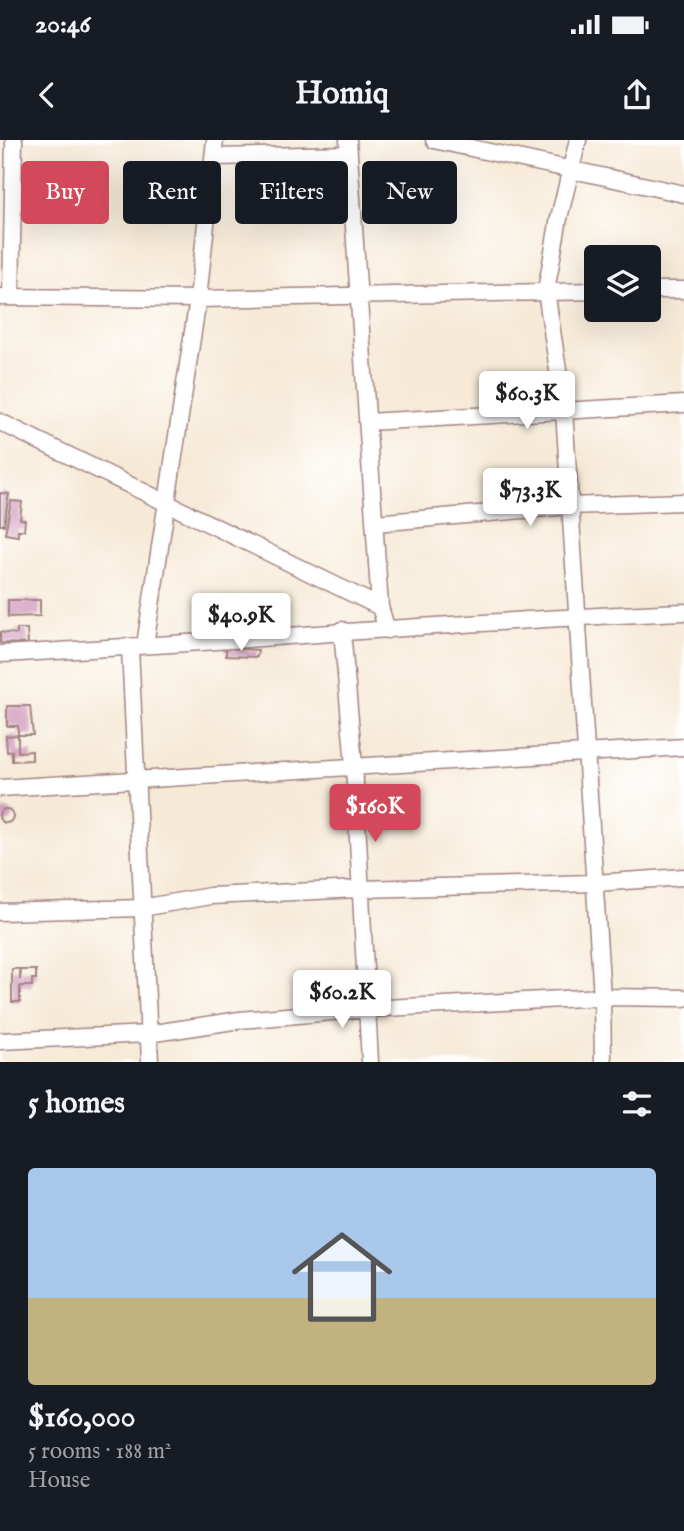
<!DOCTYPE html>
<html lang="en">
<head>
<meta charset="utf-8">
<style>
	:root { --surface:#171b24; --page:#20242c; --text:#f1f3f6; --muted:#9ea1a6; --line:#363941; --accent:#d1495b }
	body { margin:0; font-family:"IM FELL English",serif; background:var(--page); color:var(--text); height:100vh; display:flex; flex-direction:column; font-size:26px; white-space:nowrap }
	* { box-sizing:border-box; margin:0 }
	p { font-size:23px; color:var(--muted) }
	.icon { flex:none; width:38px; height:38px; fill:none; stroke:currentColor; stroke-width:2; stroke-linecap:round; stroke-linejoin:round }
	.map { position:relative; height:922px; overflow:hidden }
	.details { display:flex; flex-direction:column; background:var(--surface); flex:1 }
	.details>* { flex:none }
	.guide { position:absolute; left:21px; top:21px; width:642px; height:63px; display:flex; gap:14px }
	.controls { position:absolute; left:584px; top:105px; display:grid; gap:14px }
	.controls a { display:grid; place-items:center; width:77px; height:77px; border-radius:7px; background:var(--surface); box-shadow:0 7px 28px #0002; font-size:35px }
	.price { position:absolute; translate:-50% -60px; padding:0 16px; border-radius:7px; background:#fff; color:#222; font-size:23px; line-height:46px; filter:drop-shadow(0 2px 4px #0008) }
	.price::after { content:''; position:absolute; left:50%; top:42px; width:21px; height:16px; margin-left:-10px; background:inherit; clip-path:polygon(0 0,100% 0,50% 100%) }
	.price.active { background:var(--accent); color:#fff }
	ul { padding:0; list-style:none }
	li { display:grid; align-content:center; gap:14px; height:371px; padding:0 28px }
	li+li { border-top:2px solid var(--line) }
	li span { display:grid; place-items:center; height:217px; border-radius:7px; color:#555 }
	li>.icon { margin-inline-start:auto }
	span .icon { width:126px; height:126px; fill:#fffc; stroke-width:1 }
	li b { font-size:30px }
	h2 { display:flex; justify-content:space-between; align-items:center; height:84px; padding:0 28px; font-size:30px }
	.chip { padding:0 24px; border-radius:7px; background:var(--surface); box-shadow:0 7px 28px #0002; font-size:24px; line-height:63px }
	.chip.active { background:var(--accent); color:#fff }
	.status { display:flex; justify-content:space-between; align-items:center; height:49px; padding:0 35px; background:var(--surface); direction:ltr }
	.status svg { height:19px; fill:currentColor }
	header { display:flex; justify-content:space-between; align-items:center; height:91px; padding:0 28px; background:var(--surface); font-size:32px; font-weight:700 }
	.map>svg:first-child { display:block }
	.building { fill:#d29bbe }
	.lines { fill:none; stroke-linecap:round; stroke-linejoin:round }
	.street-casing { stroke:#a08481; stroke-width:19 }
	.street { stroke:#fff; stroke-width:16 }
</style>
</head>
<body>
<div class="status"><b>20:46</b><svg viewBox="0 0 49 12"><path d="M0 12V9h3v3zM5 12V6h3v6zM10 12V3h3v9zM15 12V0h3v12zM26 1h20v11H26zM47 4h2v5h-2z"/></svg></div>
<header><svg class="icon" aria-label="back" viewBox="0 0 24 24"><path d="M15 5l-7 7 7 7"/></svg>Homiq<svg class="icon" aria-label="share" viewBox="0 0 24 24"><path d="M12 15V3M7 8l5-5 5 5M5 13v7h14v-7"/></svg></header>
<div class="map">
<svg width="684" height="922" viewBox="0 0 684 922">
	<rect width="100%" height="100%" fill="#fff"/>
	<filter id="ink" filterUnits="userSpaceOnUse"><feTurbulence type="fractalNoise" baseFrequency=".0143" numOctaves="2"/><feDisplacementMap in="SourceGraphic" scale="14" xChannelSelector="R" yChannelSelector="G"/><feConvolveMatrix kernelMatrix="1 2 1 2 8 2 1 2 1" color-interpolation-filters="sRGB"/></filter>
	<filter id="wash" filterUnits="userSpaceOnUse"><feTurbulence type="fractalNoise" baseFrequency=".00686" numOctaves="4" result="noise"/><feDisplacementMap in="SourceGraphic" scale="28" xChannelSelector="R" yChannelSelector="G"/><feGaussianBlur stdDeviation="1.57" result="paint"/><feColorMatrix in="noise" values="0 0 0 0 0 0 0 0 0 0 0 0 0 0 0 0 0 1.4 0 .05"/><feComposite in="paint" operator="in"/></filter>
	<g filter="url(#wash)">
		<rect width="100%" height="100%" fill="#f6ead7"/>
		<g id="blocks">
			<path class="building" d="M0,353L9,354L4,385H0Z
				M11,361L22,362L20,379L25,380L24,390H18V396L5,394Z
				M8,460H40V476L8,477Z
				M17,489H27L28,504L0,503V492L17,494Z
				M226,508L258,510L257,517L226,516Z
				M7,566H30L33,595H18V586H7Z
				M18,595V612L32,611V620L12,621V611L7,612L6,596Z
				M-1 676a7 7 0 1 1 14 0a7 7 0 1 1-14 0Z
				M12,829H20V840L21,830H36V839H32V846H20V862H12Z"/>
		</g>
	</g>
	<g filter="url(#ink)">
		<use href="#blocks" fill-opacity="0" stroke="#a08481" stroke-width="2"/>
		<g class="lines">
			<defs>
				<path id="street" d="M348,0L380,467L387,490
					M434,0L684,54
					M578,0L559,78L546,151L564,270L602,857L603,922
					M215,17L349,14
					M649,150H684
					M0,157L198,159L597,151
					M11,157L14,0
					M0,282L380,467
					M367,282L684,264
					M375,383L569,366L684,362
					M342,490L354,625L370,922
					M145,505L198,159L215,0
					M130,508L150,922
					M0,514C228,503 456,481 684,472
					M0,648L684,607
					M0,772L141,768L210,756L359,749L595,743L684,737
					M0,901L148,894L240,880L366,869L602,857L684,858"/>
			</defs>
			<use href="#street" class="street-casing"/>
			<use href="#street" class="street"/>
		</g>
	</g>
</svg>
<div class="controls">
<a><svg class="icon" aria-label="layers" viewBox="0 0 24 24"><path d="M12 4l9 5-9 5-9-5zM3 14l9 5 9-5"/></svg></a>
</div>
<b class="price" style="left:527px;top:291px">$60.3K</b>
<b class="price" style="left:530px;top:388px">$73.3K</b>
<b class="price" style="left:241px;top:513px">$40.9K</b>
<b class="price active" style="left:375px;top:704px">$160K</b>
<b class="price" style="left:342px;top:890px">$60.2K</b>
<div class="guide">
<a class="chip active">Buy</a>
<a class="chip">Rent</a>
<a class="chip">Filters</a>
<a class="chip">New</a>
</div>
</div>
<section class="details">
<h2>5 homes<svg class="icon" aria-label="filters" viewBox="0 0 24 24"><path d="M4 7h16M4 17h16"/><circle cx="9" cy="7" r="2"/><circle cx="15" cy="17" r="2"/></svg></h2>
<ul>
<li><span style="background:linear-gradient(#a9c7e8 60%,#c2b280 0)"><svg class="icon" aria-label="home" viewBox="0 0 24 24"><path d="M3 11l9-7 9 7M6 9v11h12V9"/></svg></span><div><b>$160,000</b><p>5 rooms · 188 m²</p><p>House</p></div></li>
</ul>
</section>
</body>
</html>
